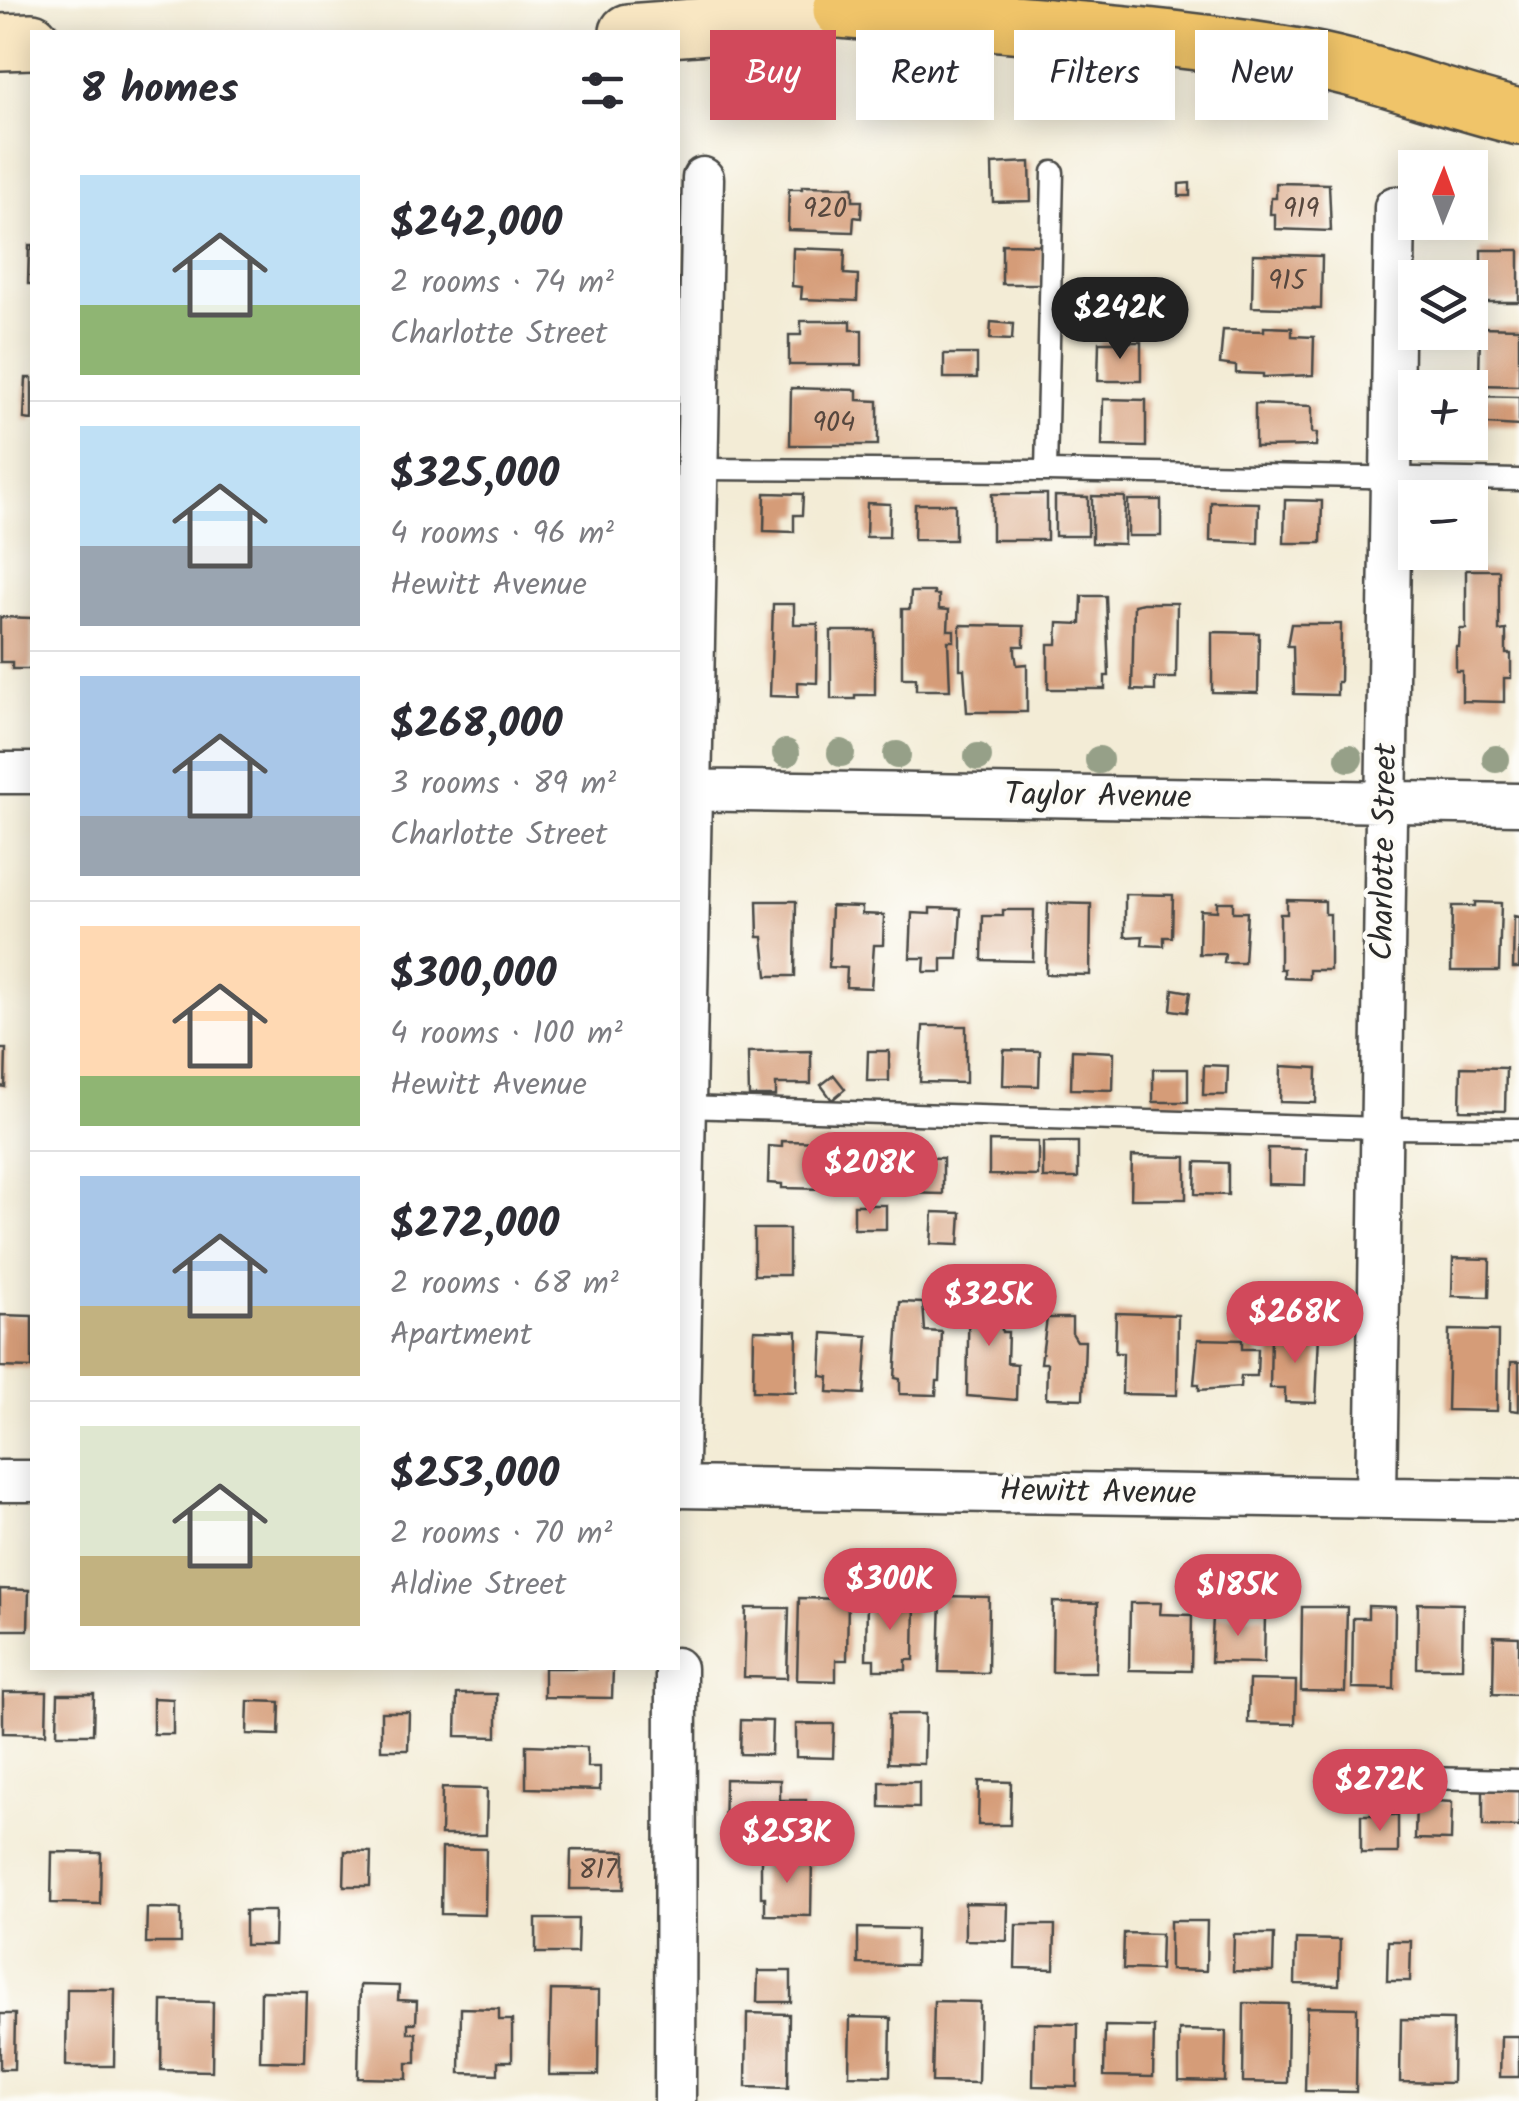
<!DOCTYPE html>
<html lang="en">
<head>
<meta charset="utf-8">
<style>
	:root { --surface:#fff; --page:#f7f7f7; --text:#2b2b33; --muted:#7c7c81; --line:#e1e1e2; --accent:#d1495b }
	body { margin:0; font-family:Kalam,sans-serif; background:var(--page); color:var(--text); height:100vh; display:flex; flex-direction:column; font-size:38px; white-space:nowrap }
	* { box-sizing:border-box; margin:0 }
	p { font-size:32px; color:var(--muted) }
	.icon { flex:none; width:55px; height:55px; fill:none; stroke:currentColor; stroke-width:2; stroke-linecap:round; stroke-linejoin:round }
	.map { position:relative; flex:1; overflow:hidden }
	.panel { position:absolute; left:30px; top:30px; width:650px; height:1640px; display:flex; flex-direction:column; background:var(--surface); border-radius:0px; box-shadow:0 5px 25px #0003 }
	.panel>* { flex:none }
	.guide { position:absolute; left:710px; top:30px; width:658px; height:90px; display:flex; gap:20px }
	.needle { width:65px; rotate:1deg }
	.fabs { position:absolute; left:1398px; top:150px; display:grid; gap:20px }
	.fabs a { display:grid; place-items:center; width:90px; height:90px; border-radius:0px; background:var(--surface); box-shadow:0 5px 25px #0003; font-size:50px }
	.price { position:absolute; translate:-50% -85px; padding:0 22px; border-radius:35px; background:var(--accent); color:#fff; font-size:32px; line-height:65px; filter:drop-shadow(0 2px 5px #0008) }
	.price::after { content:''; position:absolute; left:50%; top:60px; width:30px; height:22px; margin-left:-15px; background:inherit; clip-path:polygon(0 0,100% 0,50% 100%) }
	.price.on { background:#222; color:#fff }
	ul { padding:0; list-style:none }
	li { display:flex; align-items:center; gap:30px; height:250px; padding:0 50px }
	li+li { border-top:2px solid var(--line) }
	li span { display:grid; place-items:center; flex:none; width:280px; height:200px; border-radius:0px; color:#555 }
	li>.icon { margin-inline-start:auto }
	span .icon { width:120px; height:120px; fill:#fffc; stroke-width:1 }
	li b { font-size:42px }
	h2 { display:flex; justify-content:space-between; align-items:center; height:120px; padding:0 50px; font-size:42px }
	.tag { padding:0 35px; border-radius:0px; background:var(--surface); box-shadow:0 5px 25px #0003; font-size:35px; line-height:90px }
	.tag.on { background:var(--accent); color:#fff }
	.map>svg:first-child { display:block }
	.building { fill:#d59c78 }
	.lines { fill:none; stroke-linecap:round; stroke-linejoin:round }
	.lane-casing { stroke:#494845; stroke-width:25 }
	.street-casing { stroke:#494845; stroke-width:45 }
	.secondary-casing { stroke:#494845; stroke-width:60 }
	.primary-casing { stroke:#494845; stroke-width:60 }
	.lane { stroke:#fff; stroke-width:20 }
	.street { stroke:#fff; stroke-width:40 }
	.secondary { stroke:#f9e7c3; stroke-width:55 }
	.primary { stroke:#f0c469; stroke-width:55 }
	.tree { fill:#96a088 }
	.labels { text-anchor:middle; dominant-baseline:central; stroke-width:9; stroke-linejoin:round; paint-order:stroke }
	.number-label { font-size:28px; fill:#56473e }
	.street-label { font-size:32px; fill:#2b2b2b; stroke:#fdfcf7 }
</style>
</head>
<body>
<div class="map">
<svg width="1519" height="2101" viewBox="0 0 1519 2101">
	<rect width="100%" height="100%" fill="#fdfcf7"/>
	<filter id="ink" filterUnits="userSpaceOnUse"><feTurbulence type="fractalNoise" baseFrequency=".01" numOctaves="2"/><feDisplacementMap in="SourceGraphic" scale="20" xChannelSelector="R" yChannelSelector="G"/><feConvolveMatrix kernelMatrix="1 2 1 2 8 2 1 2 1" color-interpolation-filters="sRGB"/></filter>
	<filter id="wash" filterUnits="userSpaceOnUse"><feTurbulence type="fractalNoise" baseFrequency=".0048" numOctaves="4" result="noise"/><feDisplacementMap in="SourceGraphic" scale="40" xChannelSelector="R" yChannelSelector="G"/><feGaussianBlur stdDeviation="2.25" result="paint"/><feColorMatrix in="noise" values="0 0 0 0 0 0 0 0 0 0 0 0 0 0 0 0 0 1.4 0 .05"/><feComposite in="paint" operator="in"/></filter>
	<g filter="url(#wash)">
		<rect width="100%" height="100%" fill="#f3ecd6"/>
		<g id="blocks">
			<path class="building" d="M1030,162L1031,201L993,202L992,164Z
				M1190,183V196H1179V184Z
				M1276,183L1329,184L1331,231L1275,229V214H1270L1271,198H1276Z
				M802,186L853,187V201H862L861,218L854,217L853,232L788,230L789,189H802Z
				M1002,244L1041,245V284H1002Z
				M29,245H32V284H28Z
				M793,248L845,250L844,274L858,275L857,301L801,299L802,287L792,286Z
				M1481,250H1519V302H1481Z
				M1253,254L1322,256L1321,309L1252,307Z
				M1114,282L1150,283V309L1113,308Z
				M1154,282H1165V301H1153Z
				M801,321H851V330H862V365H789V335H801Z
				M991,322L1013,324L1012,340L990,339Z
				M1264,327L1292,328V336L1314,337L1313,375L1263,377V374L1236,373V366L1220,364L1223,330L1264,331Z
				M1480,327L1519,328V386L1479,385Z
				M1099,342H1141V381H1098Z
				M944,354H977V378H944Z
				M26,378H32V420L24,419Z
				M791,388L857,390V400L878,401V445H790Z
				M1470,396L1519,397V426L1470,423Z
				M1103,399L1146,400V447L1102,446Z
				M1255,404L1312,406V433H1317L1316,446L1255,447Z
				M765,493L803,494L802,515H794V532L764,531Z
				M992,494H1047V540H992Z
				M1055,496L1088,497V536H1055Z
				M1092,496L1125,497L1124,544L1092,543Z
				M1128,500H1161V536H1128Z
				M1285,500L1322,501L1321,543H1284Z
				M1211,502L1259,503L1258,543L1210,541Z
				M867,503L890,504L889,537H866Z
				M915,504H955V540H914Z
				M1466,570H1499V631L1506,630V654H1511V678H1504V702L1462,701V671H1456V647H1459L1460,629H1466Z
				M911,592H934V595H939V609L949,610L948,630H954V641H948L950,690H916V678H902V609H910Z
				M1082,596H1106L1109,676H1105V689H1048V644H1057L1058,623L1081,624Z
				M1143,603H1177L1176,678H1155V691L1132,690L1134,605Z
				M773,604H794V624H818L817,683L798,682V697L770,696Z
				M0,617L32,618V669H12V662H0Z
				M1291,624H1341L1340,682H1337V695L1294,694L1293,646H1287Z
				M960,625L1024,626V646H1015V653L1017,665L1027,664V712H967L964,669H960Z
				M831,631H875V695H855V699H831Z
				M1212,632L1259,633L1258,693L1212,692Z
				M1125,894L1173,895L1172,937H1164V946L1142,945L1143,936L1125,937Z
				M1287,900L1325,901V914H1330V970H1309V979L1284,978V969H1280V914H1287Z
				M757,901H796L795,976H767L763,937H758Z
				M1217,902H1233V912H1247L1244,963H1224L1225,954H1199L1200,910L1217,911Z
				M1475,902L1501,903L1499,971H1451L1452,906H1475Z
				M1048,903L1091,904L1090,975L1046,974Z
				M831,906L862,907V914L884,915L883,945H874L871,988L846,987L847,968L829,967Z
				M930,908L961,909L958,959H942V972H924L925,958H910L912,913L930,914Z
				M1003,910H1034L1033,961L982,960L983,916H1003Z
				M1514,916L1519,917V968H1513Z
				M1173,989L1190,992L1187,1012L1171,1010Z
				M923,1026H966V1083L920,1082Z
				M0,1049H6L5,1087L0,1086Z
				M1004,1050L1040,1051L1039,1086L1003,1085Z
				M1072,1050L1114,1052L1113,1090L1071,1089Z
				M811,1051V1084H776V1096H749L748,1052Z
				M868,1051H889V1081H867Z
				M1204,1065L1228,1066L1227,1095H1203Z
				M1281,1066L1317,1068L1316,1103L1280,1102Z
				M1461,1067L1506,1068L1505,1111L1460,1110Z
				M1153,1069H1188V1102H1153Z
				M834,1075L845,1089L832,1100L821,1085Z
				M782,1141L831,1142L829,1189L782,1188V1184L768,1183L769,1146L782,1147Z
				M989,1141L1038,1142V1176L989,1175Z
				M1043,1142H1078V1178H1043Z
				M1268,1148L1306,1149L1305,1185L1268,1184Z
				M1132,1156L1186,1157V1199H1131Z
				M904,1157L943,1158V1194L903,1193Z
				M1196,1162L1228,1163V1195L1195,1194Z
				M854,1205H886V1229H854Z
				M933,1212L961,1213L959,1245L931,1244Z
				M754,1229H789V1275H754Z
				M1453,1258L1490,1259L1489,1297L1452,1296Z
				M969,1288L999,1289L1002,1332H1008L1007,1363L1017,1364L1016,1400L967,1396Z
				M900,1302L923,1303L925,1331L942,1332L940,1381H937L936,1395L900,1394V1379L895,1378Z
				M1116,1313L1178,1315L1177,1395L1122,1394L1123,1353H1115Z
				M0,1315L32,1316V1368L0,1367Z
				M1047,1318H1072V1333L1077,1341H1085L1083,1399L1046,1398L1047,1363H1041Z
				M754,1330L797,1331L796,1392L753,1391Z
				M1449,1330L1498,1331L1497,1411L1447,1410Z
				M823,1333L868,1336L864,1394L828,1392L829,1377L821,1376Z
				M1271,1333L1319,1334L1316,1403L1285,1402V1388H1270Z
				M1198,1339L1242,1340V1349H1258L1257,1376H1241L1240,1387L1199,1390V1384H1194Z
				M1511,1362H1519V1411L1510,1410Z
				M0,1589L29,1590L28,1630H0Z
				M941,1596L989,1597L988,1673L939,1672Z
				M799,1598L848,1599L847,1660H836V1681L797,1680Z
				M867,1599H915L914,1660H906V1670H874V1659H866Z
				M1053,1602L1098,1603L1096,1672H1052Z
				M1130,1603H1161L1160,1614L1192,1615L1191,1671L1129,1670Z
				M1418,1603L1463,1604L1462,1668H1417Z
				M1368,1606L1395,1607L1394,1689L1352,1688L1353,1618H1368Z
				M1302,1607H1347L1345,1692L1301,1691Z
				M746,1608H789L787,1678L744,1677Z
				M1213,1615H1265L1264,1663L1211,1662Z
				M1494,1636L1519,1637V1695L1493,1694Z
				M544,1668H613L612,1698L544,1697Z
				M1249,1680L1296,1681L1295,1724L1248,1723Z
				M3,1692H47L46,1734L3,1733Z
				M58,1694H94L93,1734H57Z
				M457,1694H497V1737L456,1736Z
				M153,1698L173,1699V1734H153Z
				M248,1701L280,1702L279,1735L247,1734Z
				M381,1712H409L408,1750H381Z
				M889,1714H925L924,1764L888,1763Z
				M741,1720L772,1721L771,1755L740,1754Z
				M796,1724H834L833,1758L796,1757Z
				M526,1745L587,1747V1767H600V1790L526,1788Z
				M725,1779L780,1780V1800H806V1847L724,1845Z
				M979,1781L1011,1782L1010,1825H978Z
				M880,1782H919V1808L880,1807Z
				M442,1788L487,1789L486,1835H441Z
				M1483,1790H1519V1827L1483,1826Z
				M1416,1800L1452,1802L1451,1840L1415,1839Z
				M1361,1815H1398V1853H1361Z
				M442,1848L486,1849L485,1915L441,1914Z
				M571,1850L625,1851L624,1889H570Z
				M345,1851L371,1852L370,1886H344Z
				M52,1852L101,1853L100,1904L51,1903Z
				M761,1858L812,1859L811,1916L765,1915V1897H761Z
				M965,1903L1008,1904L1007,1941L965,1940Z
				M147,1908L181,1909V1943H146Z
				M245,1911H275L274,1945H245Z
				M536,1919H578L577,1953H536Z
				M1170,1921H1207L1206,1971L1170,1970Z
				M1016,1925H1055L1054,1969L1015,1968Z
				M858,1928L916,1929L915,1965L858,1964Z
				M1124,1933L1161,1934L1160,1970L1123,1969Z
				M1234,1934H1274L1273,1972L1233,1971Z
				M1296,1939L1340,1940L1339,1985L1295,1984Z
				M1388,1941H1411L1410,1981H1387Z
				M758,1971H791V2002H757Z
				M360,1985L399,1986L398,2000L417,2001L416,2023H408V2033H416V2063H407V2079L358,2078Z
				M67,1989H115L114,2066H66Z
				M551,1990L599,1991L598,2075H549Z
				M261,1991L307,1992L305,2062L260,2061Z
				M162,2001L213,2002L212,2071L161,2070Z
				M934,2001L980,2002L978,2083L932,2082Z
				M1244,2003L1288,2004L1287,2083L1243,2082Z
				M1307,2007L1357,2008L1356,2092L1305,2091Z
				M461,2008L499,2009V2020H512V2061H498V2074L460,2073Z
				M747,2013L789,2014L788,2088L746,2087Z
				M0,2014H15L14,2069H0Z
				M850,2017L891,2018L890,2076L849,2075Z
				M1401,2019L1453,2020L1452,2083L1400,2082Z
				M1034,2023L1078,2024L1077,2087L1033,2086Z
				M1105,2026L1154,2027L1153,2077L1104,2076Z
				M1179,2030L1226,2031L1225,2082L1179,2081Z
				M1501,2036H1519V2077H1500Z"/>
		</g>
	</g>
	<g filter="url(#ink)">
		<use href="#blocks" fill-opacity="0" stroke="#494845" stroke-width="2.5"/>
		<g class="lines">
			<defs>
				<path id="lane" d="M697,469L1046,471L1519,480
					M1046,471L1053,172
					M684,1107L1380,1128L1519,1129
					M1422,1778L1519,1780"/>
				<path id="street" d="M0,773H32
					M678,790L1519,804
					M678,1463L703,178
					M0,1481H32
					M678,1487L1519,1500
					M1376,1497L1395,207
					M675,2101L676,1668"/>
				<path id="secondary" d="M628,32L748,23L888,2
					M0,42L32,41"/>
				<path id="primary" d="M841,10C996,24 1153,31 1305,58C1379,72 1447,100 1519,117"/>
			</defs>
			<use href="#lane" class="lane-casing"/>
			<use href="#street" class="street-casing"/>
			<use href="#secondary" class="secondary-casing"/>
			<use href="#primary" class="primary-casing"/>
			<use href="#lane" class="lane"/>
			<use href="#street" class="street"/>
			<use href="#secondary" class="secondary"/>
			<use href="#primary" class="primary"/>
		</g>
		<g class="tree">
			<circle cx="786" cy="753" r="14"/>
			<circle cx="841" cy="753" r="14"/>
			<circle cx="897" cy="755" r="14"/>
			<circle cx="978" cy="757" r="14"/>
			<circle cx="1349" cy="758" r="14"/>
			<circle cx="1496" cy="759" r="14"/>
			<circle cx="1099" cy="760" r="14"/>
		</g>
	</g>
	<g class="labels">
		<g class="number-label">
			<text x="825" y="209">920</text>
			<text x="1301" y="209">919</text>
			<text x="1287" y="281">915</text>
			<text x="834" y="423">904</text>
			<text x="598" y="1870">817</text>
		</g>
		<g class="street-label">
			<text transform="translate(1098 797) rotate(1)">Taylor Avenue</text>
			<text transform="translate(1385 852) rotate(-89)">Charlotte Street</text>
			<text transform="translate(1098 1493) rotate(1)">Hewitt Avenue</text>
		</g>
	</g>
</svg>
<div class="fabs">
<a><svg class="needle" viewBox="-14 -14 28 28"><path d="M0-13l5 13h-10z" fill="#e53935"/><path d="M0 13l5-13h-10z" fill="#7c7c81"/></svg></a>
<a><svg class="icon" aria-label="layers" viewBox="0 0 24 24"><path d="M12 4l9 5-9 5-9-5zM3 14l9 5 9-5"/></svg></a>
<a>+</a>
<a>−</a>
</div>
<b class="price on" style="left:1120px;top:362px">$242K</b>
<b class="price" style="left:870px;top:1217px">$208K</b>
<b class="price" style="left:989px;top:1349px">$325K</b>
<b class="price" style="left:1295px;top:1366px">$268K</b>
<b class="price" style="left:890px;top:1633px">$300K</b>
<b class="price" style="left:1238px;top:1639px">$185K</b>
<b class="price" style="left:1380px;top:1834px">$272K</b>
<b class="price" style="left:787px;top:1886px">$253K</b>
<div class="guide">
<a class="tag on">Buy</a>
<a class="tag">Rent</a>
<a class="tag">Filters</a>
<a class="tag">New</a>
</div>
<section class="panel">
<h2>8 homes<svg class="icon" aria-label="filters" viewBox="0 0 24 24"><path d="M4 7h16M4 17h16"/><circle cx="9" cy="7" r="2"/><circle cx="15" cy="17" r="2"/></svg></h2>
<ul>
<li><span style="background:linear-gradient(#bfe0f5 65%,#8fb573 0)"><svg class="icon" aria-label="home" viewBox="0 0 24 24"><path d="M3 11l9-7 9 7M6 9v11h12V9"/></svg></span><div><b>$242,000</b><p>2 rooms · 74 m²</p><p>Charlotte Street</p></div></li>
<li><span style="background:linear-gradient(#bfe0f5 60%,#9aa5b1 0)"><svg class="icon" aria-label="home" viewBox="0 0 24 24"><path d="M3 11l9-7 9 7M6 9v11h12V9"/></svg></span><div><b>$325,000</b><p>4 rooms · 96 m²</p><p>Hewitt Avenue</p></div></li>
<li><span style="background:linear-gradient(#a9c7e8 70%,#9aa5b1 0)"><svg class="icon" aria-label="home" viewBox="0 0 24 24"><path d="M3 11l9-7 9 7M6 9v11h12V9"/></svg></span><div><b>$268,000</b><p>3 rooms · 89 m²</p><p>Charlotte Street</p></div></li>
<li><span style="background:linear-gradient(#ffd9b3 75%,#8fb573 0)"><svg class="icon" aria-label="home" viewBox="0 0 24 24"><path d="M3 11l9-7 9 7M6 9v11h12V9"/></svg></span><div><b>$300,000</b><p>4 rooms · 100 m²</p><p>Hewitt Avenue</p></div></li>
<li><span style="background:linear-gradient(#a9c7e8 65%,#c2b280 0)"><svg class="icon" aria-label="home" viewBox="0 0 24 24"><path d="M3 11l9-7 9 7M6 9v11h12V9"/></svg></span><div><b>$272,000</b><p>2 rooms · 68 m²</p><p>Apartment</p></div></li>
<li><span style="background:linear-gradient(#dfe7d0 65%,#c2b280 0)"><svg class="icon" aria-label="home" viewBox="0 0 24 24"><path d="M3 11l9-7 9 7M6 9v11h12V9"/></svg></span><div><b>$253,000</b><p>2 rooms · 70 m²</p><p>Aldine Street</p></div></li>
</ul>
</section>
</div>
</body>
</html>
